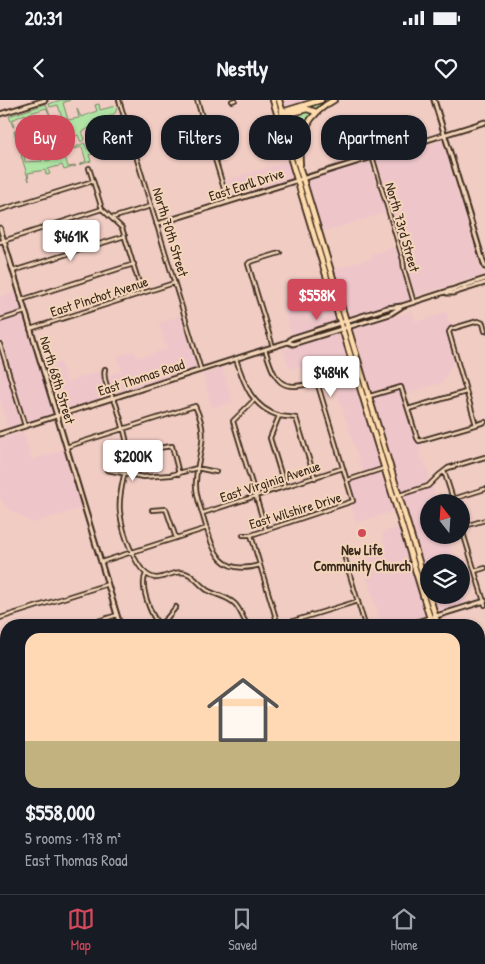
<!DOCTYPE html>
<html lang="en">
<head>
<meta charset="utf-8">
<style>
	:root { --surface:#171b24; --page:#20242c; --text:#f1f3f6; --muted:#9ea1a6; --line:#363941; --accent:#d1495b }
	body { margin:0; font-family:"Patrick Hand",sans-serif; background:var(--page); color:var(--text); height:100vh; display:flex; flex-direction:column; font-size:19px; white-space:nowrap }
	* { box-sizing:border-box; margin:0 }
	p { font-size:16px; color:var(--muted) }
	.icon { flex:none; width:28px; height:28px; fill:none; stroke:currentColor; stroke-width:2; stroke-linecap:round; stroke-linejoin:round }
	.map { position:relative; flex:1; overflow:hidden }
	.sheet { position:absolute; left:0px; top:519px; width:485px; height:276px; display:flex; flex-direction:column; background:var(--surface); border-radius:20px 20px 0 0; box-shadow:0 1px 4px #0004 }
	.sheet>* { flex:none }
	.hud { position:absolute; left:15px; top:15px; width:455px; height:45px; display:flex; gap:10px }
	.needle { width:32px; rotate:343deg }
	.buttons { position:absolute; left:420px; top:394px; display:grid; gap:10px }
	.buttons a { display:grid; place-items:center; width:50px; height:50px; border-radius:50%; background:var(--surface); box-shadow:0 1px 4px #0004; font-size:25px }
	.price { position:absolute; translate:-50% -42px; padding:0 11px; border-radius:5px; background:#fff; color:#222; font-size:16px; line-height:32px; filter:drop-shadow(0 1px 2px #0008) }
	.price::after { content:''; position:absolute; left:50%; top:30px; width:15px; height:11px; margin-left:-8px; background:inherit; clip-path:polygon(0 0,100% 0,50% 100%) }
	.price.current { background:var(--accent); color:#fff }
	ul { padding:0; list-style:none }
	li { display:grid; align-content:center; gap:10px; height:265px; padding:0 25px }
	li+li { border-top:1px solid var(--line) }
	li span { display:grid; place-items:center; height:155px; border-radius:15px; color:#555 }
	li>.icon { margin-inline-start:auto }
	span .icon { width:90px; height:90px; fill:#fffc; stroke-width:1 }
	li b { font-size:21px }
	.chip { padding:0 18px; border-radius:20px; background:var(--surface); box-shadow:0 1px 4px #0004; font-size:18px; line-height:45px }
	.chip.current { background:var(--accent); color:#fff }
	.status { display:flex; justify-content:space-between; align-items:center; height:35px; padding:0 25px; background:var(--surface); direction:ltr }
	.status svg { height:14px; fill:currentColor }
	header { display:flex; justify-content:space-between; align-items:center; height:65px; padding:0 25px; background:var(--surface); font-size:22px; font-weight:700 }
	.tab-bar { display:flex; justify-content:space-around; align-items:center; height:70px; border-top:1px solid var(--line); background:var(--surface); font-size:14px; color:var(--muted) }
	.tab-bar a { display:grid; justify-items:center; gap:2px }
	.tab-bar .current { color:var(--accent) }
	.map>svg:first-child { display:block }
	.built { fill:#eec6ca }
	.green { fill:#b0e4a5; stroke:#768762 }
	.lines { fill:none; stroke-linecap:round; stroke-linejoin:round }
	.minor-casing { stroke:#3b2a1e; stroke-width:6 }
	.tertiary-casing { stroke:#3b2a1e; stroke-width:7 }
	.secondary-casing { stroke:#3b2a1e; stroke-width:7 }
	.primary-casing { stroke:#3b2a1e; stroke-width:8 }
	.minor { stroke:#f3d5b9; stroke-width:2.5 }
	.tertiary { stroke:#f3d5b9; stroke-width:3 }
	.secondary { stroke:#f3d5b9; stroke-width:3 }
	.primary { stroke:#fedbac; stroke-width:4.5 }
	.poi-dot { fill:#d1495b; stroke:#f3d5b9; stroke-width:2 }
	.labels { text-anchor:middle; dominant-baseline:central; stroke-width:4; stroke-linejoin:round; paint-order:stroke }
	.street-label { font-size:14px; fill:#3b2a1e; stroke:#f3d5b9 }
	.poi-label { font-size:14px; font-weight:bold; fill:#3b2a1e; stroke:#f3d5b9 }
</style>
</head>
<body>
<div class="status"><b>20:31</b><svg viewBox="0 0 49 12"><path d="M0 12V9h3v3zM5 12V6h3v6zM10 12V3h3v9zM15 12V0h3v12zM26 1h20v11H26zM47 4h2v5h-2z"/></svg></div>
<header><svg class="icon" aria-label="back" viewBox="0 0 24 24"><path d="M15 5l-7 7 7 7"/></svg>Nestly<svg class="icon" aria-label="heart" viewBox="0 0 24 24"><path d="M12 20l-8-8c-3-5 5-10 8-4 3-6 11-1 8 4z"/></svg></header>
<div class="map">
<svg width="485" height="794" viewBox="0 0 485 794">
	<rect width="100%" height="100%" fill="#f0ccc3"/>
	<filter id="ink" filterUnits="userSpaceOnUse"><feTurbulence type="fractalNoise" baseFrequency=".02" numOctaves="2"/><feDisplacementMap in="SourceGraphic" scale="10" xChannelSelector="R" yChannelSelector="G"/><feConvolveMatrix kernelMatrix="1 2 1 2 8 2 1 2 1" color-interpolation-filters="sRGB"/></filter>
	<g filter="url(#ink)">
		<path class="built" d="M282,0H317L285,10Z
			M442,40L483,175L416,196L407,168L408,161L377,60Z
			M288,61L293,78L230,98L223,81Z
			M369,61L385,113L322,132L306,80Z
			M396,147L411,199L348,216L334,169L372,158V154Z
			M16,192L53,313L8,328L0,300V197Z
			M298,197L302,209L330,200L335,221L328,225L305,231L292,237L282,202Z
			M412,211L416,222L446,212L451,228L447,229L454,260L443,282L406,294L420,344L419,360L424,359L437,402H429V435H446L455,462H429V486L371,293L354,229Z
			M182,215L197,267L112,295L106,276L122,271L117,256L135,251L137,258L167,249L159,223Z
			M340,232L394,411L356,423L345,378L363,372L326,259L296,268L289,267L283,249Z
			M60,262L67,282L100,271L108,296L59,311L46,266Z
			M222,268L233,302L212,308L203,274Z
			M23,332L32,360L64,350L81,408L33,423L6,407L0,398V339Z
			M399,427L427,514L425,517L398,525H382L361,459L387,451L382,433Z
			M461,485L467,504L437,513L431,495H461Z
			M479,687L485,709V794H404L403,789H479Z
			M375,789H396V794H377Z"/>
		<path class="green" d="M60,0H70L63,3L68,20L79,18L77,9L81,17L97,11L95,5L99,4L100,10L115,6L117,9L115,13L100,22L103,27L100,29L97,24L82,32L85,39L81,42L78,35L62,41L64,48L59,49L56,41L42,43L43,49L39,48L38,43L21,44V52H20L14,31H15L18,37L31,32L30,27L33,25L35,30L51,26V19L53,26L52,34L62,32L60,25L56,26V24L63,21L58,5L50,7L49,4Z
			M327,0H330C309,11 300,30 297,53L286,18V12L309,5L311,6Z
			M46,4L50,15L46,8L30,13L31,18H27L25,14L12,20L14,27H13L9,16Z
			M124,30L128,42L109,48L110,54H107L105,49L89,55L91,61L79,65L86,61L82,47L74,49V48L84,43L88,50L104,42L101,37L104,35L107,40Z
			M71,49V50L64,53L68,67L76,66L64,70L62,65L48,69L50,74L46,75L45,70L28,73L29,81L21,55H24L25,62L42,61V57L45,56L46,61L60,58L59,51Z
			M0,606L6,616V656L0,658V648L3,647L0,642Z
			M59,789H79L80,794H61Z"/>
		<g class="lines">
			<defs>
				<path id="minor" d="M119,0L201,270
					M197,0L228,102
					M232,1L235,0
					M372,56L403,160L404,169L414,203
					M89,68L102,109L122,128L142,193
					M0,110L93,81
					M112,118L151,106
					M0,142L102,109
					M13,171L125,136
					M21,200L134,164
					M0,220L25,212
					M30,229L174,183
					M0,244L25,326
					M273,247L248,164L250,162L280,153
					M236,259C244,284 252,308 280,316C285,317 291,317 296,318L315,378
					M105,269C102,281 111,293 116,304C120,317 125,331 127,344C130,367 117,389 120,412C122,429 136,478 157,478C168,477 178,468 190,475C196,479 200,485 207,490C215,495 226,496 234,503C241,509 242,519 248,525
					M363,298L401,287L417,338L419,341L485,322
					M254,300L233,321L266,430
					M408,309L466,292
					M279,316L270,338L285,387
					M476,325L449,232L451,229L478,221L483,223L485,231
					M66,347L195,306C211,339 197,351 196,382C195,394 200,405 203,416C213,449 218,477 260,465
					M158,348L172,346L179,374
					M107,370L143,377L171,375L197,368L216,372
					M444,371L454,402
					M348,380L385,368
					M393,397L428,386L439,375L448,368L485,357
					M453,399L485,389
					M152,410L166,409L176,438
					M203,413L343,368
					M461,426L485,505
					M462,427L485,420
					M243,435H251L353,401L317,282C280,292 276,284 265,249
					M251,435L278,525
					M345,449L343,452L365,525
					M101,462L207,428
					M475,471L485,468
					M146,474C139,486 151,515 159,525
					M0,518L108,484
					M204,524V525
					M85,525L117,515
					M159,525L167,518L176,507
					M280,525L358,501
					M0,552L6,550
					M0,585L6,583
					M0,606L6,616
					M0,671L6,686
					M0,721L6,719
					M0,753L6,751
					M0,785L6,783
					M41,789L43,794
					M79,789L80,794L97,789
					M282,789L285,794
					M182,794L198,789
					M263,794L267,789
					M299,794L304,789"/>
				<path id="tertiary" d="M434,0L485,167
					M157,124L485,22
					M57,316L120,525
					M407,525L485,501
					M200,789L201,794
					M357,789L359,794"/>
				<path id="secondary" d="M0,14L45,0
					M0,128L57,316
					M447,193H453L485,183
					M288,242L293,244L390,214L401,207
					M0,334L288,242L292,238L387,208L402,206L485,179"/>
				<path id="primary" d="M273,0L432,525
					M279,0L429,495
					M282,12L321,0
					M282,16L307,9L316,12
					M300,64C297,36 309,13 334,0
					M429,495L438,525
					M479,661L485,681
					M479,679L485,701"/>
			</defs>
			<use href="#minor" class="minor-casing"/>
			<use href="#tertiary" class="tertiary-casing"/>
			<use href="#secondary" class="secondary-casing"/>
			<use href="#primary" class="primary-casing"/>
			<use href="#minor" class="minor"/>
			<use href="#tertiary" class="tertiary"/>
			<use href="#secondary" class="secondary"/>
			<use href="#primary" class="primary"/>
		</g>
	</g>
	<circle class="poi-dot" cx="362" cy="433" r="5"/>
	<g class="labels">
		<g class="street-label">
			<text transform="translate(246 84) rotate(-18)">East Earll Drive</text>
			<text transform="translate(403 127) rotate(74)">North 73rd Street</text>
			<text transform="translate(171 132) rotate(73)">North 70th Street</text>
			<text transform="translate(99 196) rotate(-18)">East Pinchot Avenue</text>
			<text transform="translate(141 277) rotate(-18)">East Thomas Road</text>
			<text transform="translate(58 280) rotate(73)">North 68th Street</text>
			<text transform="translate(270 381) rotate(-18)">East Virginia Avenue</text>
			<text transform="translate(295 410) rotate(-17)">East Wilshire Drive</text>
		</g>
		<g class="poi-label">
			<text x="362" y="449">New Life<tspan x="362" dy="16">Community Church</tspan></text>
		</g>
	</g>
</svg>
<div class="buttons">
<a><svg class="needle" viewBox="-14 -14 28 28"><path d="M0-13l5 13h-10z" fill="#e53935"/><path d="M0 13l5-13h-10z" fill="#9ea1a6"/></svg></a>
<a><svg class="icon" aria-label="layers" viewBox="0 0 24 24"><path d="M12 4l9 5-9 5-9-5zM3 14l9 5 9-5"/></svg></a>
</div>
<b class="price" style="left:71px;top:162px">$461K</b>
<b class="price current" style="left:317px;top:221px">$558K</b>
<b class="price" style="left:331px;top:298px">$484K</b>
<b class="price" style="left:133px;top:382px">$200K</b>
<div class="hud">
<a class="chip current">Buy</a>
<a class="chip">Rent</a>
<a class="chip">Filters</a>
<a class="chip">New</a>
<a class="chip">Apartment</a>
</div>
<section class="sheet">
<ul>
<li><span style="background:linear-gradient(#ffd9b3 70%,#c2b280 0)"><svg class="icon" aria-label="home" viewBox="0 0 24 24"><path d="M3 11l9-7 9 7M6 9v11h12V9"/></svg></span><div><b>$558,000</b><p>5 rooms · 178 m²</p><p>East Thomas Road</p></div></li>
</ul>
</section>
</div>
<nav class="tab-bar">
<a class="current"><svg class="icon" aria-label="map" viewBox="0 0 24 24"><path d="M3 6l6-2 6 2 6-2v14l-6 2-6-2-6 2zM9 4v14M15 6v14"/></svg>Map</a>
<a><svg class="icon" aria-label="saved" viewBox="0 0 24 24"><path d="M7 4h10v16l-5-4-5 4z"/></svg>Saved</a>
<a><svg class="icon" aria-label="home" viewBox="0 0 24 24"><path d="M3 11l9-7 9 7M6 9v11h12V9"/></svg>Home</a>
</nav>
</body>
</html>
